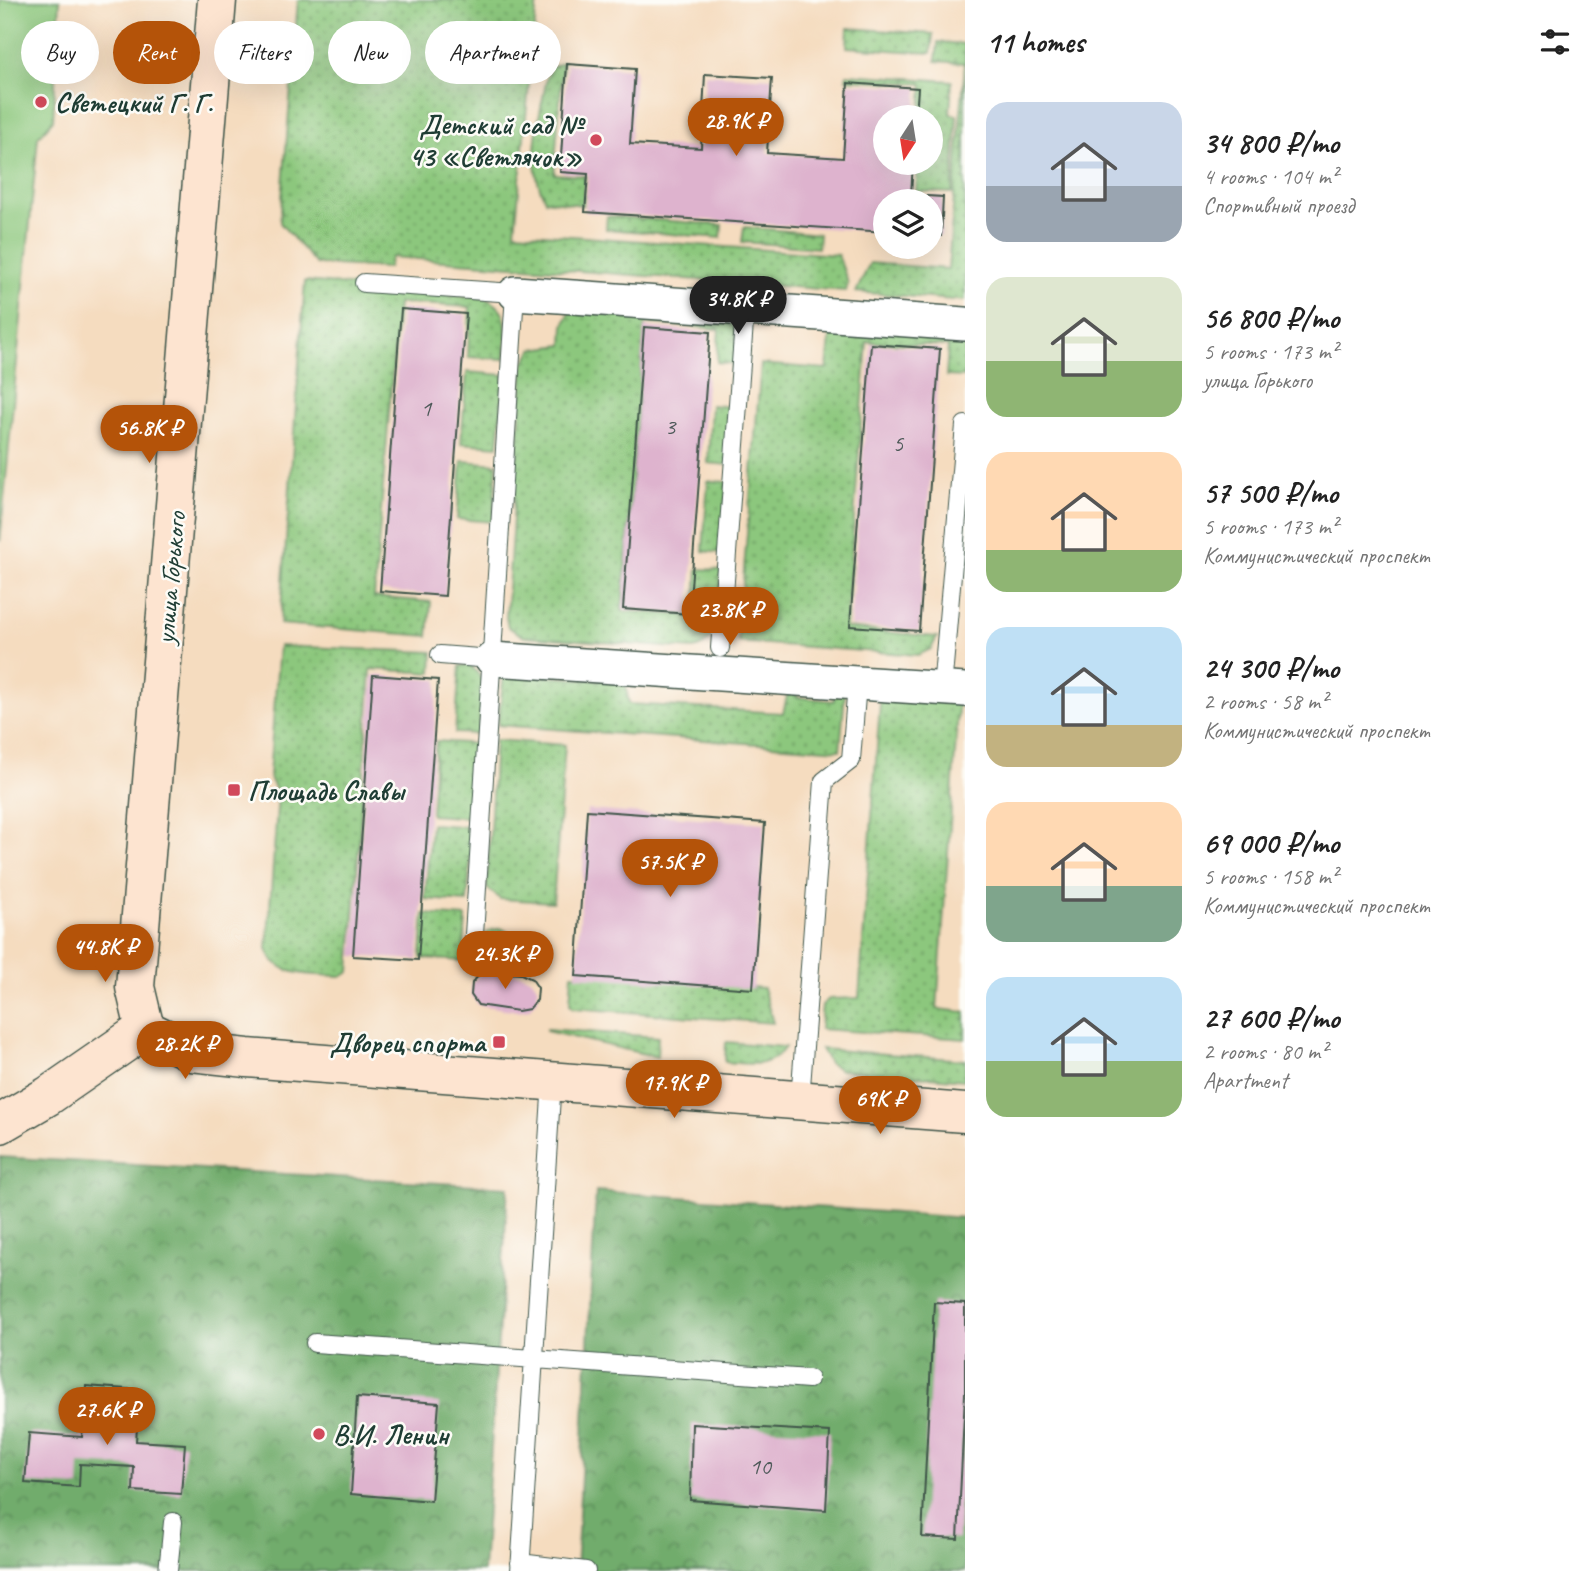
<!DOCTYPE html>
<html lang="en">
<head>
<meta charset="utf-8">
<style>
	:root { --surface:#fff; --page:#f2f2f2; --text:#222; --muted:#767676; --accent:#b45309 }
	body { margin:0; font-family:Caveat,sans-serif; background:var(--page); color:var(--text); height:100vh; display:flex; flex-direction:column; font-size:26px; white-space:nowrap }
	* { box-sizing:border-box; margin:0 }
	p { font-size:23px; color:var(--muted) }
	.icon { flex:none; width:38px; height:38px; fill:none; stroke:currentColor; stroke-width:2; stroke-linecap:round; stroke-linejoin:round }
	.map { position:relative; flex:1; overflow:hidden }
	.panel { display:flex; flex-direction:column; background:var(--surface); width:630px }
	.panel>* { flex:none }
	.hud { position:absolute; left:21px; top:21px; width:665px; height:63px; display:flex; gap:14px }
	.needle { width:46px; rotate:192deg }
	.buttons { position:absolute; left:873px; top:105px; display:grid; gap:14px }
	.buttons a { display:grid; place-items:center; width:70px; height:70px; border-radius:50%; background:var(--surface); box-shadow:0 7px 28px #0002; font-size:35px }
	.price { position:absolute; translate:-50% -60px; padding:0 16px; border-radius:24px; background:var(--accent); color:#fff; font-size:23px; line-height:46px; filter:drop-shadow(0 2px 4px #0008) }
	.price::after { content:''; position:absolute; left:50%; top:42px; width:21px; height:16px; margin-left:-10px; background:inherit; clip-path:polygon(0 0,100% 0,50% 100%) }
	.price.current { background:#222; color:#fff }
	ul { padding:0; list-style:none }
	li { display:flex; align-items:center; gap:21px; height:175px; padding:0 21px }
	li span { display:grid; place-items:center; flex:none; width:196px; height:140px; border-radius:21px; color:#555 }
	li>.icon { margin-inline-start:auto }
	span .icon { width:84px; height:84px; fill:#fffc; stroke-width:1 }
	li b { font-size:30px }
	h2 { display:flex; justify-content:space-between; align-items:center; height:84px; padding:0 21px; font-size:30px }
	.tag { padding:0 24px; border-radius:32px; background:var(--surface); box-shadow:0 7px 28px #0002; font-size:24px; line-height:63px }
	.tag.current { background:var(--accent); color:#fff }
	main { display:flex; flex:1; min-height:0 }
	.map>svg:first-child { display:block }
	.grass { fill:url(#grass-dots); stroke:#568258; stroke-width:2 }
	.forest { fill:url(#forest-crowns); stroke:#487450; stroke-width:2 }
	.green { fill:#8cc77d; stroke:#568258; stroke-width:2 }
	.building { fill:#deb3ce }
	.lines { fill:none; stroke-linecap:round; stroke-linejoin:round }
	.lane-casing { stroke:#3f5549; stroke-width:20 }
	.street-casing { stroke:#3f5549; stroke-width:36 }
	.secondary-casing { stroke:#3f5549; stroke-width:41 }
	.lane { stroke:#fff; stroke-width:18 }
	.street { stroke:#fff; stroke-width:33 }
	.secondary { stroke:#fde4d0; stroke-width:38 }
	.poi-dot { fill:#d1495b; stroke:#fdfcf7; stroke-width:2.5 }
	.labels { text-anchor:middle; dominant-baseline:central; stroke-width:5; stroke-linejoin:round; paint-order:stroke }
	.number-label { font-size:24px; fill:#4f5a5a }
	.poi-label { font-size:28px; font-weight:bold; fill:#1f3d34; stroke:#fdfcf7; text-anchor:start }
	.street-label { font-size:28px; fill:#1f3d34; stroke:#fdfcf7 }
</style>
</head>
<body>
<main>
<div class="map">
<svg width="965" height="1571" viewBox="0 0 965 1571">
	<defs>
		<pattern id="grass-dots" width="8" height="8" patternUnits="userSpaceOnUse" patternTransform="scale(1.75)"><rect width="8" height="8" fill="#8cc77d"/><path d="M2 2h.1M6 6h.1" fill="none" stroke="#72a367" stroke-width="1.8" stroke-linecap="round"/></pattern>
		<pattern id="forest-crowns" width="20" height="18" patternUnits="userSpaceOnUse" patternTransform="scale(1.75)"><rect width="20" height="18" fill="#71ac6c"/><path d="M2 6a3 3 0 1 1 6 0M12 15a3 3 0 1 1 6 0" fill="none" stroke="#5c8d5a"/></pattern>
	</defs>
	<rect width="100%" height="100%" fill="#fdfcf7"/>
	<filter id="ink" filterUnits="userSpaceOnUse"><feTurbulence type="fractalNoise" baseFrequency=".0143" numOctaves="2"/><feDisplacementMap in="SourceGraphic" scale="14" xChannelSelector="R" yChannelSelector="G"/><feConvolveMatrix kernelMatrix="1 2 1 2 8 2 1 2 1" color-interpolation-filters="sRGB"/></filter>
	<filter id="wash" filterUnits="userSpaceOnUse"><feTurbulence type="fractalNoise" baseFrequency=".00686" numOctaves="4" result="noise"/><feDisplacementMap in="SourceGraphic" scale="28" xChannelSelector="R" yChannelSelector="G"/><feGaussianBlur stdDeviation="1.57" result="paint"/><feColorMatrix in="noise" values="0 0 0 0 0 0 0 0 0 0 0 0 0 0 0 0 0 1.4 0 .05"/><feComposite in="paint" operator="in"/></filter>
	<g filter="url(#wash)">
		<rect width="100%" height="100%" fill="#f5dcbf"/>
		<path class="grass" d="M298,0H537L515,232L838,255L848,283L846,291L391,257L388,268L316,264L280,223Z
			M848,28L933,34L931,53L847,47Z
			M938,42L965,44V301L856,292L870,263L948,269L965,63L936,61Z
			M563,62L554,174L585,176L583,205L545,200C525,163 540,116 547,77L552,67Z
			M847,74L952,81L950,114L957,115L952,193L916,191L918,163H931V117H921L923,84L846,79Z
			M607,216L722,225L721,238L606,229Z
			M744,227L819,234L818,248L742,242Z
			M305,281L483,298C513,307 506,334 505,359L468,357L470,307L398,303L374,597L431,602L428,636L280,624Z
			M570,311L736,324V364L717,362L719,329L645,323L622,611L695,616L698,569L721,570C718,596 725,645 692,649L523,636L508,627L506,618L524,363L533,349L563,345L564,325Z
			M965,327V377L946,376L948,346L867,342L846,628L937,637L931,649L918,655L738,642L761,364L827,369L831,328Z
			M467,372L504,375L498,446L461,443Z
			M711,405L732,407L728,465L708,463Z
			M462,461L497,464L493,522L457,519Z
			M708,481L727,482L721,553L703,551Z
			M279,646L433,652L432,673L371,669L350,972L343,976C316,974 278,980 267,949L278,794L269,776Z
			M469,665C492,678 480,711 478,734L455,733L460,666Z
			M504,674L625,682L629,704L783,713L787,696L797,689V697L834,701L835,692L845,693L840,750L498,725Z
			M881,690L959,696L937,1009L965,1012V1039L820,1029L822,1005L829,999L859,998Z
			M495,740L565,745L553,902L500,899L487,888Z
			M436,741L479,744L474,818L431,815Z
			M431,824L473,827L467,902L425,899Z
			M424,914L466,917L463,961L421,958Z
			M501,928L518,938L521,950L519,963L504,962L494,973L479,972L481,939L489,931Z
			M572,974L763,988L773,1023L573,1008L570,1004Z
			M546,1029L658,1037L657,1057L546,1031Z
			M726,1042L785,1047C771,1069 750,1064 725,1062Z
			M821,1049L965,1060V1080L841,1070L829,1063Z"/>
		<path class="forest" d="M0,1157L508,1187L483,1571H0Z
			M596,1191L965,1218V1571H576Z"/>
		<path class="green" d="M0,0H60L53,120L38,137L0,542Z"/>
		<g id="blocks">
			<path class="building" d="M567,64L635,69L630,144L701,148L705,74L772,78L767,153L843,158L848,83L918,88L916,117H886V163H913L911,195L943,197L941,236L931,235V201H886V232L585,212L588,174L560,172Z
				M401,309L466,314L445,596L380,591Z
				M644,327L710,332L689,614L623,609Z
				M871,344L940,349L919,631L850,626Z
				M373,675L438,680L418,960L353,956Z
				M587,810L765,823L753,989L576,976Z
				M491,972L521,974L532,979L538,988L537,1000L529,1009L518,1011L478,1005L471,995L472,983L480,974Z
				M934,1302L965,1304V1394L958,1539L922,1537Z
				M86,1386L140,1390L136,1441L185,1444L181,1494L133,1491L134,1467L80,1464L79,1487L25,1483L29,1433L82,1437Z
				M357,1397L439,1403L431,1501L351,1494Z
				M692,1424L830,1432L826,1510L690,1500Z"/>
		</g>
	</g>
	<g filter="url(#ink)">
		<use href="#blocks" fill-opacity="0" stroke="#3f5549" stroke-width="2"/>
		<g class="lines">
			<defs>
				<path id="lane" d="M364,283L515,293L472,966
					M720,648L745,309
					M440,655L492,659
					M942,689L965,425
					M800,1100L824,781L851,760L857,683
					M315,1343L809,1379
					M520,1563L586,1571
					M168,1571L173,1522
					M520,1571L552,1081"/>
				<path id="street" d="M515,293L965,324
					M492,659L965,690"/>
				<path id="secondary" d="M145,1029L135,987L217,0
					M145,1029L192,1052L247,1058L965,1113
					M0,1124L48,1096L145,1029"/>
			</defs>
			<use href="#lane" class="lane-casing"/>
			<use href="#street" class="street-casing"/>
			<use href="#secondary" class="secondary-casing"/>
			<use href="#lane" class="lane"/>
			<use href="#street" class="street"/>
			<use href="#secondary" class="secondary"/>
		</g>
	</g>
	<g class="poi-dot">
		<circle cx="41" cy="102" r="7"/>
		<circle cx="596" cy="140" r="7"/>
		<rect x="227" y="783" width="14" height="14" rx="3.5"/>
		<rect x="492" y="1035" width="14" height="14" rx="3.5"/>
		<circle cx="319" cy="1434" r="7"/>
	</g>
	<g class="labels">
		<g class="number-label">
			<text x="426" y="408">1</text>
			<text x="670" y="426">3</text>
			<text x="898" y="443">5</text>
			<text x="760" y="1466">10</text>
		</g>
		<g class="poi-label">
			<text x="55" y="102">Светецкий Г. Г.</text>
			<text x="582" y="124" text-anchor="end">Детский сад №<tspan x="582" dy="32">43 «Светлячок»</tspan></text>
			<text x="248" y="790">Площадь Славы</text>
			<text x="485" y="1042" text-anchor="end">Дворец спорта</text>
			<text x="333" y="1434">В.И. Ленин</text>
		</g>
		<g class="street-label">
			<text transform="translate(170 578) rotate(-85)">улица Горького</text>
		</g>
	</g>
</svg>
<div class="buttons">
<a><svg class="needle" viewBox="-14 -14 28 28"><path d="M0-13l5 13h-10z" fill="#e53935"/><path d="M0 13l5-13h-10z" fill="#767676"/></svg></a>
<a><svg class="icon" aria-label="layers" viewBox="0 0 24 24"><path d="M12 4l9 5-9 5-9-5zM3 14l9 5 9-5"/></svg></a>
</div>
<b class="price" style="left:736px;top:158px">28.9K ₽</b>
<b class="price current" style="left:738px;top:336px">34.8K ₽</b>
<b class="price" style="left:149px;top:465px">56.8K ₽</b>
<b class="price" style="left:730px;top:647px">23.8K ₽</b>
<b class="price" style="left:670px;top:899px">57.5K ₽</b>
<b class="price" style="left:105px;top:984px">44.8K ₽</b>
<b class="price" style="left:505px;top:991px">24.3K ₽</b>
<b class="price" style="left:185px;top:1081px">28.2K ₽</b>
<b class="price" style="left:674px;top:1120px">17.9K ₽</b>
<b class="price" style="left:880px;top:1136px">69K ₽</b>
<b class="price" style="left:107px;top:1447px">27.6K ₽</b>
<div class="hud">
<a class="tag">Buy</a>
<a class="tag current">Rent</a>
<a class="tag">Filters</a>
<a class="tag">New</a>
<a class="tag">Apartment</a>
</div>
</div>
<section class="panel">
<h2>11 homes<svg class="icon" aria-label="filters" viewBox="0 0 24 24"><path d="M4 7h16M4 17h16"/><circle cx="9" cy="7" r="2"/><circle cx="15" cy="17" r="2"/></svg></h2>
<ul>
<li><span style="background:linear-gradient(#c9d6e8 60%,#9aa5b1 0)"><svg class="icon" aria-label="home" viewBox="0 0 24 24"><path d="M3 11l9-7 9 7M6 9v11h12V9"/></svg></span><div><b>34 800 ₽/mo</b><p>4 rooms · 104 m²</p><p>Спортивный проезд</p></div></li>
<li><span style="background:linear-gradient(#dfe7d0 60%,#8fb573 0)"><svg class="icon" aria-label="home" viewBox="0 0 24 24"><path d="M3 11l9-7 9 7M6 9v11h12V9"/></svg></span><div><b>56 800 ₽/mo</b><p>5 rooms · 173 m²</p><p>улица Горького</p></div></li>
<li><span style="background:linear-gradient(#ffd9b3 70%,#8fb573 0)"><svg class="icon" aria-label="home" viewBox="0 0 24 24"><path d="M3 11l9-7 9 7M6 9v11h12V9"/></svg></span><div><b>57 500 ₽/mo</b><p>5 rooms · 173 m²</p><p>Коммунистический проспект</p></div></li>
<li><span style="background:linear-gradient(#bfe0f5 70%,#c2b280 0)"><svg class="icon" aria-label="home" viewBox="0 0 24 24"><path d="M3 11l9-7 9 7M6 9v11h12V9"/></svg></span><div><b>24 300 ₽/mo</b><p>2 rooms · 58 m²</p><p>Коммунистический проспект</p></div></li>
<li><span style="background:linear-gradient(#ffd9b3 60%,#7fa58c 0)"><svg class="icon" aria-label="home" viewBox="0 0 24 24"><path d="M3 11l9-7 9 7M6 9v11h12V9"/></svg></span><div><b>69 000 ₽/mo</b><p>5 rooms · 158 m²</p><p>Коммунистический проспект</p></div></li>
<li><span style="background:linear-gradient(#bfe0f5 60%,#8fb573 0)"><svg class="icon" aria-label="home" viewBox="0 0 24 24"><path d="M3 11l9-7 9 7M6 9v11h12V9"/></svg></span><div><b>27 600 ₽/mo</b><p>2 rooms · 80 m²</p><p>Apartment</p></div></li>
</ul>
</section>
</main>
</body>
</html>
